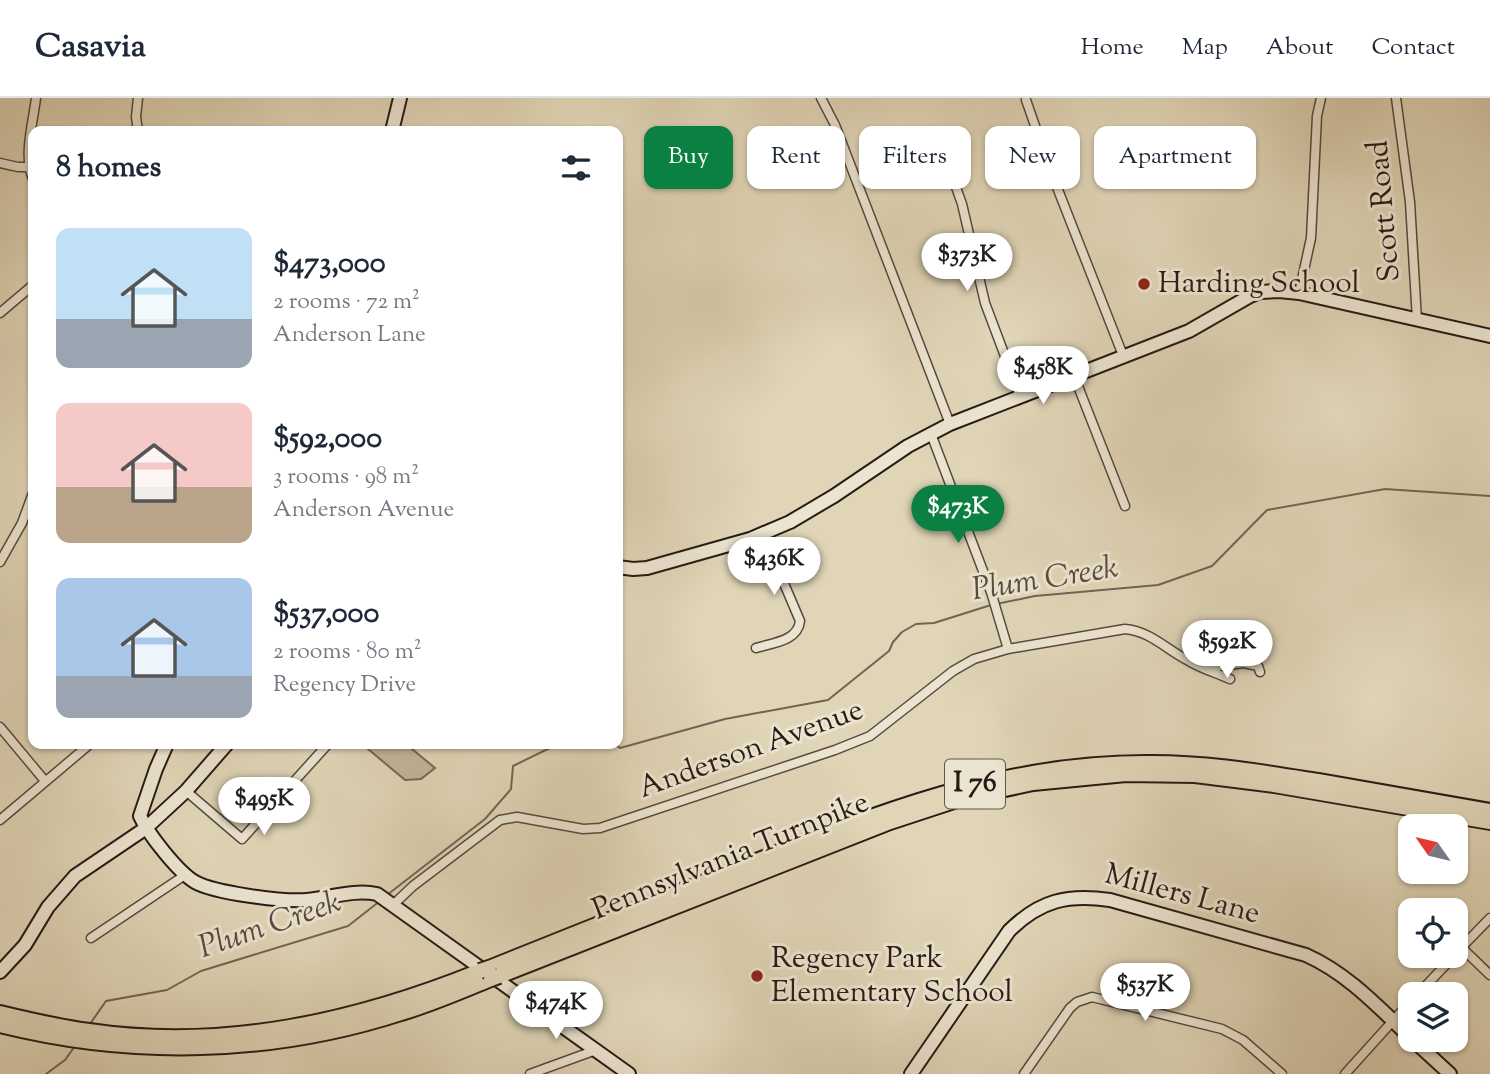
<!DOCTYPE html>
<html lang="en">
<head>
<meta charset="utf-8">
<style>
	:root { --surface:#fff; --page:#f2f2f3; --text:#1f2937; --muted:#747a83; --line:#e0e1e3; --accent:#0b8043 }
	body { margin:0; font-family:"Sorts Mill Goudy",serif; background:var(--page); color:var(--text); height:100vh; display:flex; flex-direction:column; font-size:26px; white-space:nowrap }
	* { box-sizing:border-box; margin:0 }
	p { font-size:23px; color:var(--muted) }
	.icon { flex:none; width:38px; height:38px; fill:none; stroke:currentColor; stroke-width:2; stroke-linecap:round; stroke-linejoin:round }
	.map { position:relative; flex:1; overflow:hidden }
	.side { position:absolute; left:28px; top:28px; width:595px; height:623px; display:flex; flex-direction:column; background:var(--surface); border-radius:14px; box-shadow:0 2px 5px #0004 }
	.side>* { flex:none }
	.top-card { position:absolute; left:644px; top:28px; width:665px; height:63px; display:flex; gap:14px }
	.needle { width:46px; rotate:304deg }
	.fabs { position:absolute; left:1398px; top:716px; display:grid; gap:14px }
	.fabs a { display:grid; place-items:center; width:70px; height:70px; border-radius:14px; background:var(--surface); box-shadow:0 2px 5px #0004; font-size:35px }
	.price { position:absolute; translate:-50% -60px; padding:0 16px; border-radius:24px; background:#fff; color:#222; font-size:23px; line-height:46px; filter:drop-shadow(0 2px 4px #0008) }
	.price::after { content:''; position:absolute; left:50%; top:42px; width:21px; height:16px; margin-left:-10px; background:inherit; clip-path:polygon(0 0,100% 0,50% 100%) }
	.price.active { background:var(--accent); color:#fff }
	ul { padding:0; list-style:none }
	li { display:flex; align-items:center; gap:21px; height:175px; padding:0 28px }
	li span { display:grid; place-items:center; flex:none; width:196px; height:140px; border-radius:14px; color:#555 }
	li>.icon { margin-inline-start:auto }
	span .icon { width:84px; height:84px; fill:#fffc; stroke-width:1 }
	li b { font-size:30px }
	h2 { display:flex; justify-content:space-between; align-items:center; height:84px; padding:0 28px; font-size:30px }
	.chip { padding:0 24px; border-radius:14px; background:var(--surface); box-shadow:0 2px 5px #0004; font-size:24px; line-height:63px }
	.chip.active { background:var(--accent); color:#fff }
	header { display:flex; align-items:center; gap:42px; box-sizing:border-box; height:98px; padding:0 35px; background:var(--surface); border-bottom:2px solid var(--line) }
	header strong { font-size:33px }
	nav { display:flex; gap:38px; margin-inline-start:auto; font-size:24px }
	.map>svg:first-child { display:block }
	.green { fill:#c1b59b; stroke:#756858; stroke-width:2 }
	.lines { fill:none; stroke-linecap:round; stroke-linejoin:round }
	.stream { stroke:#726455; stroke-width:2 }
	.street-casing { stroke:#57493e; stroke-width:11 }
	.secondary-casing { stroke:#291a15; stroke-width:16 }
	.highway-casing { stroke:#291a15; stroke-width:18 }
	.street { stroke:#ebe4d0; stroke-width:8 }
	.secondary { stroke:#ebe4d0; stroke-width:12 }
	.highway { stroke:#e0d5b7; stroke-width:14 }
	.highway-bridge-casing { stroke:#291a15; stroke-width:18; stroke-linecap:butt }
	.highway-bridge { stroke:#e0d5b7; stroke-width:14 }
	.poi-dot { fill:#8f2418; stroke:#ebe4d0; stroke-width:2.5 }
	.labels { text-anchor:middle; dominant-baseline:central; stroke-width:6; stroke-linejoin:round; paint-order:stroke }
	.shield { fill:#ebe4d0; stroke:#63574d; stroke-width:2 }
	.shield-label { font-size:28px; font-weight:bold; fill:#291a15 }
	.street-label { font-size:30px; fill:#291a15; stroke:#ebe4d0 }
	.poi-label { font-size:30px; fill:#291a15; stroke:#ebe4d0; text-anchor:start }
	.water-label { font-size:32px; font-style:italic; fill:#594b40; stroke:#ebe4d0 }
</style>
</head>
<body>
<header>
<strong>Casavia</strong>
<nav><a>Home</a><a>Map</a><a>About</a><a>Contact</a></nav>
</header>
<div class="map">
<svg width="1490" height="976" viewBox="0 0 1490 976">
	<rect width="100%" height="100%" fill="#e0d5b7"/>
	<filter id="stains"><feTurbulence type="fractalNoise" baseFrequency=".00286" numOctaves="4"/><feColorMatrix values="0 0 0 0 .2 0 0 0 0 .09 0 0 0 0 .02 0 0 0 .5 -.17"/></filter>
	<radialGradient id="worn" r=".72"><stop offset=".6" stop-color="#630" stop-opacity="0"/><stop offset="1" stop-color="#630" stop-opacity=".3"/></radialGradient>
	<path class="green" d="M362,646H406L435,670L421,681L405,682Z"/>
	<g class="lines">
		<path class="stream" d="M996,506L1035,498L1158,487L1212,468L1267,412L1385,391L1490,398
			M614,646L620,650L725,621L828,602L889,553L893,544L902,534L916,526L934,525L991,507
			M387,797L485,721L511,691L513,668L558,646
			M90,926L106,903L167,892L201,873L348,828L380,803
			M46,976L65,962L75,948"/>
		<defs>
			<path id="street" d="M138,0L136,19L138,33
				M821,0L835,27L950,326
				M1396,0L1410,104L1417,222
				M1026,2L1053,79L1124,260
				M0,65L18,69H29
				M952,78L962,106L985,205L1020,298
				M33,81C23,58 33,25 36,0
				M1299,195L1311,140L1317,18L1321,0
				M0,215L33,187
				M1074,278L1125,408
				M931,336L991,494L1008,551
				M0,464L22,425L33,395
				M756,550C772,545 798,543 800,523L763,436
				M1205,570L1244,565L1258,568L1260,574
				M0,629L45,683
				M186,693L242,741L328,646
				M0,722L90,646
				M394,806L413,788L500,722L517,719L583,731L600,730L835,652L870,638L953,573L974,561L1008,551L1125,531C1150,533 1167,552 1189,563C1202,571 1217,575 1230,581
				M91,840L185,777
				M1461,849L1490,877
				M1456,855L1490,820
				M1418,896L1454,858
				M530,976L596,952
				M1024,976L1070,910L1077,904L1092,899L1222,931L1243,942L1282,976
				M1345,976L1410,904"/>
			<path id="secondary" d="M392,33L400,0
				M618,469L633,471L647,470L750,441L790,424L834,398L908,348L950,326L1189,233L1250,198L1260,194L1279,193L1299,195L1490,238
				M167,646L156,671L140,718C148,736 178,774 195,784C214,795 284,804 307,802C330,800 354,791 377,796L629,976
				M0,874L25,847L48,809L75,778L146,730L186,693L227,646
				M1413,942L1450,976
				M911,976L1009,833C1040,802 1068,796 1110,802L1306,857C1348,876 1377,908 1410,939"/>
			<path id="highway" d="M489,870C576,835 662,801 749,766C879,714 1002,665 1145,665C1203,664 1261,674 1318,683C1376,693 1433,703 1490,713
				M499,878L890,724L963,700L1033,685L1126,676L1195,677L1274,687L1490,724
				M0,915C29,922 59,929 89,933C224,953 356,923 480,873
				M0,927C132,960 271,957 401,915C432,906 461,893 491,881"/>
		</defs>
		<use href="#street" class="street-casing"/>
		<use href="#secondary" class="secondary-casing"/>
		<use href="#highway" class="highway-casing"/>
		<use href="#street" class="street"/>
		<use href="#secondary" class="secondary"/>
		<use href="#highway" class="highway"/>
		<defs>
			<path id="highway-bridge" d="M480,873L489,870
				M491,881L499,878"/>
		</defs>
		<use href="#highway-bridge" class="highway-bridge-casing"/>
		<use href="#highway-bridge" class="highway-bridge"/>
	</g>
	<g class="poi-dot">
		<circle cx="1144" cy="186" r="7"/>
		<circle cx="757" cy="878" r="7"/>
	</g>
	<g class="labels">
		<rect class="shield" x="945" y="661.5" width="60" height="49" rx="5"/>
		<g class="shield-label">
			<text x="975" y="686">I 76</text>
		</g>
		<g class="street-label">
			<text transform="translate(1385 113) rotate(-95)">Scott Road</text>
			<text transform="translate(751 652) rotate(-20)">Anderson Avenue</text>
			<text transform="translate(731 759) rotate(-22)">Pennsylvania Turnpike</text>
			<text transform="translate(1182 797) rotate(15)">Millers Lane</text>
		</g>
		<g class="poi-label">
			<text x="1158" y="186">Harding School</text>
			<text x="771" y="861">Regency Park<tspan x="771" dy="34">Elementary School</tspan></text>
		</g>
		<g class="water-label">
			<text transform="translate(1045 482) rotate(-9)">Plum Creek</text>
			<text transform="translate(270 828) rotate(-19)">Plum Creek</text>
		</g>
	</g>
	<rect width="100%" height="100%" filter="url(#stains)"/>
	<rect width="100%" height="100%" fill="url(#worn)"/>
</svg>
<div class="fabs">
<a><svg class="needle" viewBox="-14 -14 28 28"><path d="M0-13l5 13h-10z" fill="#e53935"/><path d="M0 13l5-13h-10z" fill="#747a83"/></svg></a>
<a><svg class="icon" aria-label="locate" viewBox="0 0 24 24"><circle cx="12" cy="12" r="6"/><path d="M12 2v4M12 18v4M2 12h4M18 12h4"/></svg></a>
<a><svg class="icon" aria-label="layers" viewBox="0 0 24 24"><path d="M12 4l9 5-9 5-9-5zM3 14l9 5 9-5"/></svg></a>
</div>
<b class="price" style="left:967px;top:195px">$373K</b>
<b class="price" style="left:1043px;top:308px">$458K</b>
<b class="price active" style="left:958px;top:447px">$473K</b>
<b class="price" style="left:774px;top:499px">$436K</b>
<b class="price" style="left:1227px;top:582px">$592K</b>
<b class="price" style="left:264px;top:739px">$495K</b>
<b class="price" style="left:1145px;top:925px">$537K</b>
<b class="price" style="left:556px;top:943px">$474K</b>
<div class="top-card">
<a class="chip active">Buy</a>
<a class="chip">Rent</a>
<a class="chip">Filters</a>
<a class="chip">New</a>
<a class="chip">Apartment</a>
</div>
<section class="side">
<h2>8 homes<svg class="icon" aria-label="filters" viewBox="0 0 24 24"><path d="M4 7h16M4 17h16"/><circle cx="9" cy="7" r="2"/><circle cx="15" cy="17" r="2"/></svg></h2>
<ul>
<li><span style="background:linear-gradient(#bfe0f5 65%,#9aa5b1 0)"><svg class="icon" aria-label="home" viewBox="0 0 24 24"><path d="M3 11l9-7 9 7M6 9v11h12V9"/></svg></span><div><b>$473,000</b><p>2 rooms · 72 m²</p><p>Anderson Lane</p></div></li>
<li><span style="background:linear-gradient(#f6c9c9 60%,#b9a48a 0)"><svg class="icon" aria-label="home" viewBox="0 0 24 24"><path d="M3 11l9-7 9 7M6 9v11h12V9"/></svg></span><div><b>$592,000</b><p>3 rooms · 98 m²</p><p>Anderson Avenue</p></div></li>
<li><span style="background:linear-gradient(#a9c7e8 70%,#9aa5b1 0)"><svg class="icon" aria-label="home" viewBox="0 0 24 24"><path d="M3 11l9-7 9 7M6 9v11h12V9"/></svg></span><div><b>$537,000</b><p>2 rooms · 80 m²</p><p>Regency Drive</p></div></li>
</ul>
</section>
</div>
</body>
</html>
